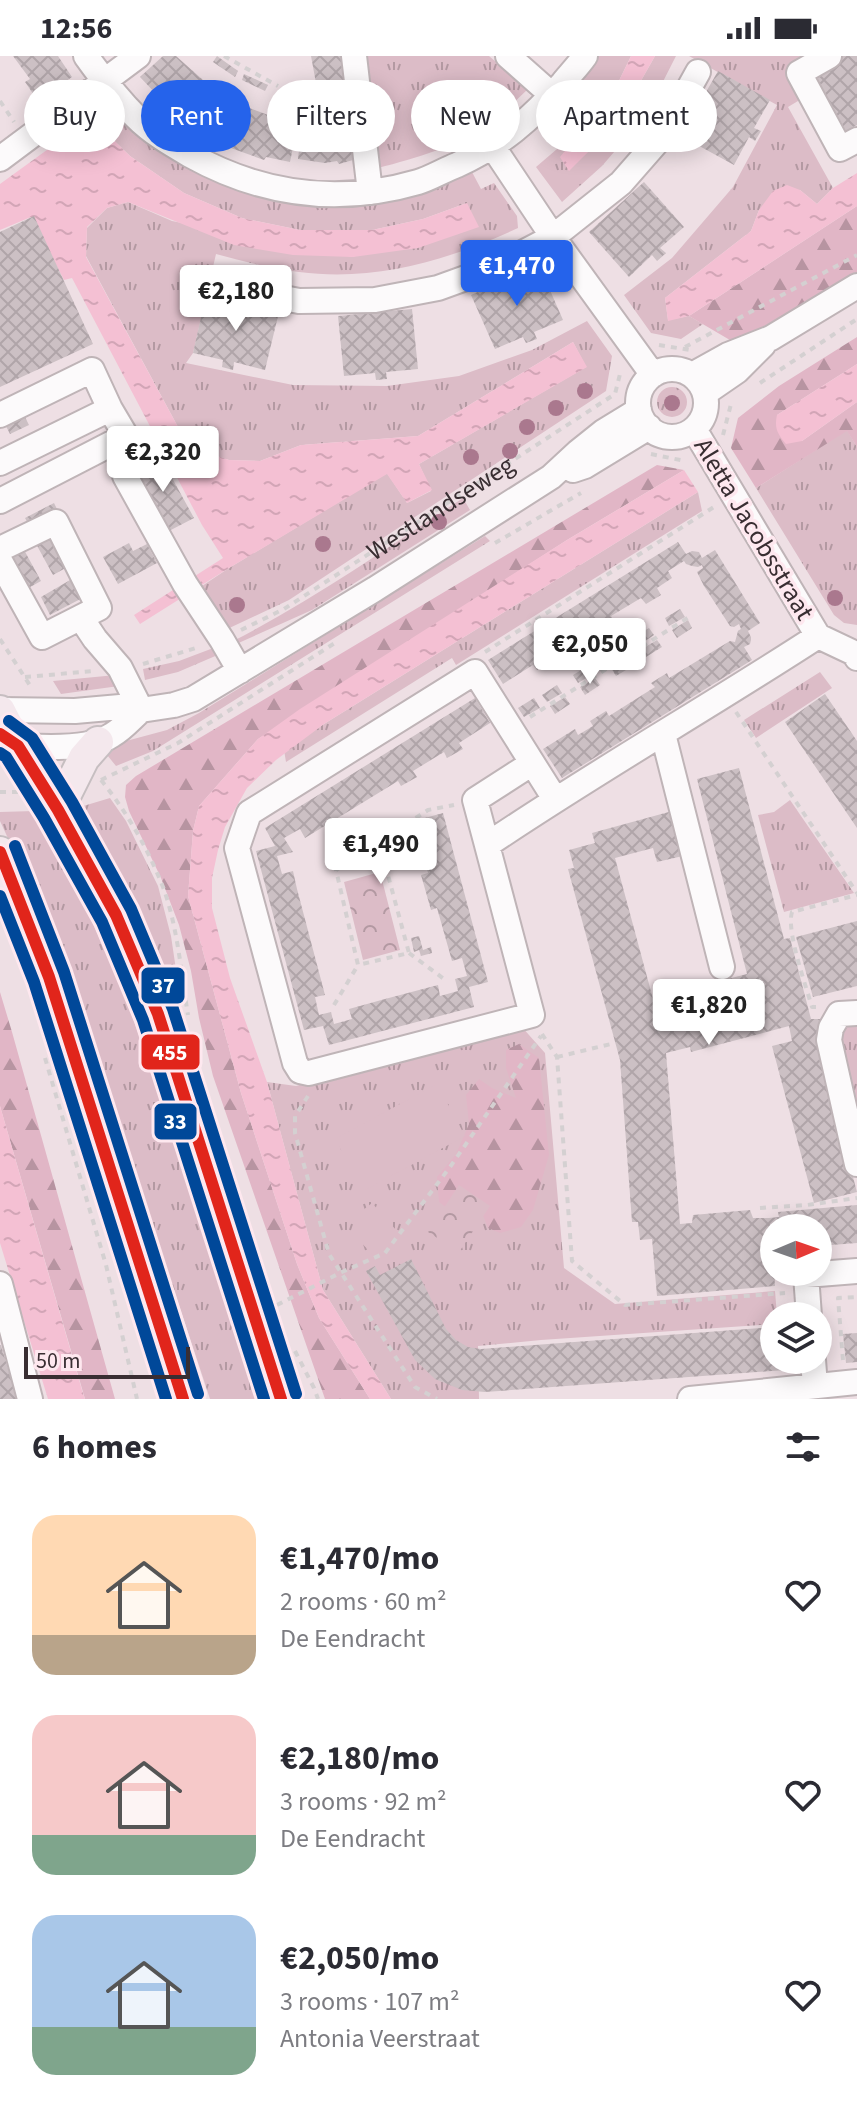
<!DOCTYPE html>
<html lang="en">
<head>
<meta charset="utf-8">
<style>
	:root { --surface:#fff; --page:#f2f2f3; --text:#2b2b33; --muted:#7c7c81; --accent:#2563eb }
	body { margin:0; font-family:"Source Sans 3",sans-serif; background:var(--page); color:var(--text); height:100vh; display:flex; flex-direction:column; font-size:30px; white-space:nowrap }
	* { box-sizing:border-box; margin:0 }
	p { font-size:26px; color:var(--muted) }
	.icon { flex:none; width:44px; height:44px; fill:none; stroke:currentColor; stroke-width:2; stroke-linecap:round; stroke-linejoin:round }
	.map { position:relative; height:1343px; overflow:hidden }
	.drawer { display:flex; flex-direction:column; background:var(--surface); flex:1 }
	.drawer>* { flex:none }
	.banner { position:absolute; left:24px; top:24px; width:810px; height:72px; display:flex; gap:16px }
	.needle { width:52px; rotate:88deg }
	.tools { position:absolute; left:760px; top:1158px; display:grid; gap:16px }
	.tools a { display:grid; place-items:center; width:72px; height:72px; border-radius:50%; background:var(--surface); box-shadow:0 4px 20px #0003; font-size:40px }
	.scale { position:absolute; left:24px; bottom:20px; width:166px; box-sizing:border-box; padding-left:8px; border:4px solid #392e32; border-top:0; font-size:22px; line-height:28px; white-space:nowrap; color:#392e32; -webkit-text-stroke:6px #fee8ef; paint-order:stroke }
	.price { position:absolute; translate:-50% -68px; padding:0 18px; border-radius:8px; background:#fff; color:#222; font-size:26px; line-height:52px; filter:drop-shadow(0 2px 4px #0008) }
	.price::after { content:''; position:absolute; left:50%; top:48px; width:24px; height:18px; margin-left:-12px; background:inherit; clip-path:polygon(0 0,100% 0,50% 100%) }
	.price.active { background:var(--accent); color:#fff }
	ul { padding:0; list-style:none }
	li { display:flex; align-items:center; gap:24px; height:200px; padding:0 32px }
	li span { display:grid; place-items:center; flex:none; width:224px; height:160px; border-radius:24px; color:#555 }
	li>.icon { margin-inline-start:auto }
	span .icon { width:96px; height:96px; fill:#fffc; stroke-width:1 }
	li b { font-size:34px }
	h2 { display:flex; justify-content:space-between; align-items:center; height:96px; padding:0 32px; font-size:34px }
	.tag { padding:0 28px; border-radius:36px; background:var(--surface); box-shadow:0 4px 20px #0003; font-size:28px; line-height:72px }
	.tag.active { background:var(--accent); color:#fff }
	.status { display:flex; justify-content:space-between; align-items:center; height:56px; padding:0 40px; background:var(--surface); direction:ltr }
	.status svg { height:22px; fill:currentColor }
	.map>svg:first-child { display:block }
	.grass { fill:url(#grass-tufts) }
	.forest { fill:url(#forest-firs) }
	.park { fill:url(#park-crowns) }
	.pitch { fill:#dcbcc7 }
	.water { fill:url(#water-ripples) }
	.building { fill:url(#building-cross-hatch) }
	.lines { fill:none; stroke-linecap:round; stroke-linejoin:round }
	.minor-casing { stroke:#bfb4b7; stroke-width:28 }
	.major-casing { stroke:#c6bec1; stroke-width:34 }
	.path { stroke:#d4d0d1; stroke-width:4; stroke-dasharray:6 6; stroke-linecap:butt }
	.minor { stroke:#fcfafb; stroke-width:24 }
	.major { stroke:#f4e8ed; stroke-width:30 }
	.bus-1-casing { stroke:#fee8ef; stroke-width:18 }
	.bus-2-casing { stroke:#fee8ef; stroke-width:18 }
	.bus-3-casing { stroke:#fee8ef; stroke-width:18 }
	.bus-1 { stroke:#e1251b; stroke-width:12 }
	.bus-2 { stroke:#004899; stroke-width:12 }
	.bus-3 { stroke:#004899; stroke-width:12 }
	.tree { fill:#aa788e }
	.labels { text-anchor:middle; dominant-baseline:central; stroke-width:7; stroke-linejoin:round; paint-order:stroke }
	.street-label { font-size:26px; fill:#392e32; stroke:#fee8ef }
	.line-badge { stroke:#fee8ef; stroke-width:3 }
	.badge-label { font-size:22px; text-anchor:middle; font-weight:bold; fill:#fff }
</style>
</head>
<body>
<div class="status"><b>12:56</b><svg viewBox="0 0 49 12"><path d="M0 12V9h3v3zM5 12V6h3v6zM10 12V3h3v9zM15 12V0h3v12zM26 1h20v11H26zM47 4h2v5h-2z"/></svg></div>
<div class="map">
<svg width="857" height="1343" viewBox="0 0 857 1343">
	<defs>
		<pattern id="grass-tufts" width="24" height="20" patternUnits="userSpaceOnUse" patternTransform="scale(2)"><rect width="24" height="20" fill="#dcbcc7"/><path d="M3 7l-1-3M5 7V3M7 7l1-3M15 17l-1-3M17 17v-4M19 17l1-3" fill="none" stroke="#b399a2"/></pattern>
		<pattern id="forest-firs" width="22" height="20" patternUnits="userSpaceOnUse" patternTransform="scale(2)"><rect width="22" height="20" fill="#e1b6c6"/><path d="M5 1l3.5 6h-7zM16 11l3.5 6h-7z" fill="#b794a1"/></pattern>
		<pattern id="park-crowns" width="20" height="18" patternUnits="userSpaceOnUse" patternTransform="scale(2)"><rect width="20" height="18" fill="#dcbcc7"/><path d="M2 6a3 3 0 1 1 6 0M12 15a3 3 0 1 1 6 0" fill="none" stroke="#b399a2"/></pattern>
		<pattern id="water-ripples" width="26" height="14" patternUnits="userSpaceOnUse" patternTransform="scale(2)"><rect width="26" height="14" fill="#f4c0d3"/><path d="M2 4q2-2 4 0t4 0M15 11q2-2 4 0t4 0" fill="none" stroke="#d2a5b6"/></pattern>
		<pattern id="building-cross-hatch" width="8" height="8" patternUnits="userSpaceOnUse" patternTransform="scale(2)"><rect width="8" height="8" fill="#ccc0c4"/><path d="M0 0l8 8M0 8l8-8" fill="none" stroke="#b0a5a9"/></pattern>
	</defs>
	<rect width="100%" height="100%" fill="#eedfe4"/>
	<path class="grass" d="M364,0H489L528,33C516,44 504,58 491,67C457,90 417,102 378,112Z
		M598,0H631L614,35L589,67L568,114L593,91L625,53L655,0H676L646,59L602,110L562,146L536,111L557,93L552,59C570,42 586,21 598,0Z
		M689,0H810L788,13L803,42L788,51L833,132L817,148L800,134L759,154L751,175L665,242L668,264L689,260L703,268L681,283L651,277L624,239L672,202L733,131L777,49Z
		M97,40L108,42L204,117L418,137L472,116L481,133L494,127L517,160L518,172C449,204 376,226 299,216C271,213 243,205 216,198L193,297L186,307L293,329L387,330L459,320L532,294L587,265L612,300L606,335L289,544L223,575L196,534L229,512L387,417L407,447L431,435L419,408L586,311L573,286L418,380L301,389L260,405L229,404L197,393L178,371L86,200L87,172L107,152L128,146L172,165L353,201L467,147L423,163L372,174H300L242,162L184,137L130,100L91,62L83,51Z
		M657 346a15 15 0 1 1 30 0a15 15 0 1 1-30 0Z
		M847,374L857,391V569L844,567L834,559L756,432Z
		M698,436L702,455L456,609L452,602L286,706L284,694L324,668Z
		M463,442L470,454L312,554L234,589L231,586C312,545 387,492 463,442Z
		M485,480L490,485L153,695L116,710L103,694L115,688L167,674L199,657Z
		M216,591L220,598L178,616L145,624L143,613L179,605Z
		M820,616L832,632L756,682L744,664Z
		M116,619L119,630L61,638L53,625Z
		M110,742L126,765L158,830L171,880L186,981L181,984C153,901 121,828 80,751Z
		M790,744L854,837L784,856L758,759L774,756Z
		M34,755L85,850L121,930L169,1061L191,1101L268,1343H210L174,1234L125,1120L90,1000L42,856L0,765V756Z
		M857,966V1055L837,967Z
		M521,970L545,997L564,1212L615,1248L775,1235L777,1260H774V1268L541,1284L478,1290L479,1343H391L323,1234L267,1026L296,1030L482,978Z"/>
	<path class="forest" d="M857,150V217L735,287L689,260Z
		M857,281V308L777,359L802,385L857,346V391L847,375L756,432L731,392L738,362L779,330Z
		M657,409L684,414L567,484L258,683L199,750L193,775L188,840L241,1037L297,1208L319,1262L370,1343H325L213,1020L199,962L191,915L179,869L161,822L129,755L125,741L126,729L136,720Z
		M0,936L12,976L115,1343H85L0,1050Z
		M519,988L539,1002L549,1099L533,1154L521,1171L500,1177L488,1172L480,1152L452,1156L439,1146L437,1121L456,1098L469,1068L466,1039L479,1023L492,1032L516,1042L506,1012V994Z"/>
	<path class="park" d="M380,816L400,894L363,904L344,826Z
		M459,1129L490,1150L459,1196L428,1176Z"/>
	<path class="pitch" d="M437,1028L465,1080L363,1135L335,1083Z
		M372,1147L397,1175L372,1198L352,1177L363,1168V1154Z"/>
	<path class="water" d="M631,0H655L625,53L593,91L569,115L560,101L614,35Z
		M91,62L130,100L184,137L242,162L300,174H372L423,163L467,147L479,171L418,192L353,201L293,199L234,189L128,146L107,152L87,171L86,201L178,371L197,393L229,404L260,405L301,389L418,380L573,286L587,311L419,408L432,434L407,447L387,418L229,512L140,568L134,559L223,502L202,469L72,222L64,224L31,161L0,174V128Z
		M857,117V150L689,260L668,265L665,242L751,175L759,154L773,135L787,129L800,134L817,148L833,132Z
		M857,308V346L802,385L786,388C778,378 774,373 777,359Z
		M684,414L698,436L324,668L276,704L247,732L225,771L218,794L212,822V852L230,922L267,1026L323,1234L391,1343H370L319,1262L297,1208L241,1037L188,840L193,775L199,750L258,683L300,653L567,484Z
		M0,1050L82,1334L85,1343H48L0,1187Z"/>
	<path class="building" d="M13,0H58L72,21L55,33L56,34L38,45L25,26L30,23Z
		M163,0H176L212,32L244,50L279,63L277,69L297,72L290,106L266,101L264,104L228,91L229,88L218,82L217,84L196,73L198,70L187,64L185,66L155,43L157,39L140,21Z
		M217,0L238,15L235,21L213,6Z
		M311,0H347L360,102L339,108L337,105L325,107L298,103L302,65L310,66L311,63L312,49L309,28L316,27Z
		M842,0H857V69L846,75L813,16Z
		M718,15L770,44L754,72L761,75L755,85L749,81L734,109L681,80Z
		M244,18L268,29L265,35L242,24Z
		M644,126L684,171L660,192L666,197L657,205L652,199L629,221L589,176Z
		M34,160L93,288L0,331V176Z
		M539,209L563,264L534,276L537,283L526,287L523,281L495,293L471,239Z
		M206,239L279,256L265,314L234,306L233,314L222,311L223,304L193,297Z
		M412,253L418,313L386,316L387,323L376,324L375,317L344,320L338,260Z
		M23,357L29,369L10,378L4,366Z
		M160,400L194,462L167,476L133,415Z
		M54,447L58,455L30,471L25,462Z
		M53,476L71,509L53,519L35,486Z
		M678,486L686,498L692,495L699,496L702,502L715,494L760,567L748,575L751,581V584L750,588L744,591L752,604L562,722L543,693L575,673L578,679L593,670L590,665L606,655L609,660L655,631L651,627L667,617L669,622L730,585L735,586L738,575L741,573L739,568L734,571L730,570L704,530L697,516L703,512L702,509L698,511L692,510L686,508L684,505L668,515L672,522L657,532L661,539L646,548L641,542L611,560L615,567L600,577L595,570L580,580L583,585L537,614L533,609L503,628L488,604Z
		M129,487L133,495L147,488L157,507L118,528L103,501Z
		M23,492L41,525L23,535L5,502Z
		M77,520L88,539L50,559L41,541Z
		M680,553L685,561L669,570L665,562Z
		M688,564L692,572L677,582L672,574Z
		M649,572L654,579L639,589L634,581Z
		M657,584L662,591L646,601L642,593Z
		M619,591L624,599L608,608L604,600Z
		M626,603L631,611L616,620L611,612Z
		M588,610L593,618L578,627L573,619Z
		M595,622L600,629L585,639L580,631Z
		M557,629L562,637L547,646L542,639Z
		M825,638L857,685V772L785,666Z
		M565,641L570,648L555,658L550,650Z
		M475,642L490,667L459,687L463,693L447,702L444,696L413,715L417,721L401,730L398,725L305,782L300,773L284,782L293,796L277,800L282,818L293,815L297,833L325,939L315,941L319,959L331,956L334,968L352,963L349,953L385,943L438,929L440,940L458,935L455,923L467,920L462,902L452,905L437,852L431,854L421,819L428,817L414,765L443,757L488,926L469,931L474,951L329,989L323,970L304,974L256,795L275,790L265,772Z
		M534,642L540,652L524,661L518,652Z
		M739,712L784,883L790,882L811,963H822L826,976L816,983L857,1136L814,1147L772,990L792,985L789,970L691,996L690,991L666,997L680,1168L692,1167L693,1159L750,1154L753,1162H769L779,1161L778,1156L857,1149V1187L818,1190V1172H774V1186H772L775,1230L657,1240L652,1183L640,1184L638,1166H632L620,1004L568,813L574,812L569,794L595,787L592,777L676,754L687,799L657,806L653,792L615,802L656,954L663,953L660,943L670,941L669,938L747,918L697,723Z
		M857,865V930L813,941L796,881Z
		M419,880L423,894L431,891L432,897L421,900L419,894L414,896L411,882Z
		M411,1203L446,1273L456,1284L468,1291L481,1293L774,1271V1304H784L785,1314L485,1336L462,1334L435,1323L415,1304L366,1215L375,1210L380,1219Z
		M857,1277V1306L846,1307L843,1278Z
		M0,1289H1L17,1343H0Z"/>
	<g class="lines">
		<defs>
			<path id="minor" d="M86,0C101,21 117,42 136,61C152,77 171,88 190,99C262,139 339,149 418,126C431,122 444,114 457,109C501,89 530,64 562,28C569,19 578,10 585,0
				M354,0L370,136
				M508,0L552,39
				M829,0L799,17L840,93L857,84
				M493,91L553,181L653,319
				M0,103L138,0
				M217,229L299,245L375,244L438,232L496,211L553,181L621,127L663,79L698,16
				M638 347a34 34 0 1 1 68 0a34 34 0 1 1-68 0Z
				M692,319L728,299L771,282L857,230
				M705,337L737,315L763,289
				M0,359L92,314L110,353
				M694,373L818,580L854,597L857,602
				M0,407L110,353L126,380L0,445
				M573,414L585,410L649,371
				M125,420L185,528L222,584L240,615
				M0,493L56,466L99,552L42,581L0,505
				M81,562L95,583L120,612L141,654
				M0,654L75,655L120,651L141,654L174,649L193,643L375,533L551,421L578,396L603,376L639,354
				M663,678L722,911
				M0,688C30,691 87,696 112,679C123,673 132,662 141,654
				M555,743L475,616L249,757L237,792L295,1007L300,1015L309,1017L532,959L487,789C595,716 709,651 818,580
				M487,789L475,744L531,708
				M857,957L839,958L831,972L829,984L857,1108
				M0,1228L30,1343
				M809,1260L806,1219L857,1215
				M813,1304L815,1330
				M690,1343L857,1326"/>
			<path id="major" d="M0,655L18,690L58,754L116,859L158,958L281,1343
				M58,754L84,702L98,686
				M0,796L49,921L183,1343"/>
		</defs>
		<use href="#minor" class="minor-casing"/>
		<use href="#major" class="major-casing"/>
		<g class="path">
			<path d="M224,0L278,30"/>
			<path d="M0,45L14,66"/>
			<path d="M659,289L690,294"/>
			<path d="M685,291L857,199"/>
			<path d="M760,327L857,263"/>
			<path d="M723,379L731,348"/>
			<path d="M651,398L685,405"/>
			<path d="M495,487L581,437"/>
			<path id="s1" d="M241,574L284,553L615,338L621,314"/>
			<path d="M0,583L31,631"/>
			<path d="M485,596L714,451"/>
			<path d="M143,608L199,591"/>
			<path d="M25,621L94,615"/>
			<path d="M736,656L857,837"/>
			<path d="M530,661L689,561"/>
			<path d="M101,724C127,756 148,793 163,831C178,872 181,917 188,959"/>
			<path d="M101,724L178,687L338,585"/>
			<path d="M0,736H18"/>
			<path d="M379,786L409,897L358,909L336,814L428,754L454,749"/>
			<path d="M409,897L444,923"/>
			<path d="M334,949L358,909"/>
			<path d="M816,951H812C806,930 786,875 792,856L857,839"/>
			<path d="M542,978L557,1001L572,1205L625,1249L785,1237"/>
			<path d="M557,1001L615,987"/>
			<path d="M45,1002L106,1209L137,1343"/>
			<path d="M308,1040L295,1060V1077L329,1198L415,1331L437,1343"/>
			<path d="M760,1152L807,1149L857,1142"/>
			<path d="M277,1249L342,1216L385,1197L450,1111L541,980"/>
			<path d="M295,1295L314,1332L318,1343"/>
			<path d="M843,1304L838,1242L857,1241"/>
		</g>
		<use href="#minor" class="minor"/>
		<use href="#major" class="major"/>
		<defs>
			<path id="bus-1" d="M0,678L18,690L58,754L116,859L158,958L281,1343
				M0,796L49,921L183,1343"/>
			<path id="bus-2" d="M0,697L6,701L44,762L102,866L143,964L264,1343
				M0,840L34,926L166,1343"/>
			<path id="bus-3" d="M9,665L32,682L72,746L131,853L173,953L296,1338
				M15,790L64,916L198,1338"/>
		</defs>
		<use href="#bus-1" class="bus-1-casing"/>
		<use href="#bus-2" class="bus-2-casing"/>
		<use href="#bus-3" class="bus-3-casing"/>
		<use href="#bus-1" class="bus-1"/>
		<use href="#bus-2" class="bus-2"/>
		<use href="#bus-3" class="bus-3"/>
	</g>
	<g class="tree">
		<circle cx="585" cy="335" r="8"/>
		<circle cx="672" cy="347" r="8"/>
		<circle cx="556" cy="352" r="8"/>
		<circle cx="527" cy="371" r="8"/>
		<circle cx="510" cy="395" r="8"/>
		<circle cx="471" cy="401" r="8"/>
		<circle cx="439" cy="466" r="8"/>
		<circle cx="323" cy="488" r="8"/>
		<circle cx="835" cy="542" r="8"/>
		<circle cx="237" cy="549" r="8"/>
	</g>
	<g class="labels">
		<g class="street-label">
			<text stroke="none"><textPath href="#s1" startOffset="234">Westlandseweg</textPath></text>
			<text transform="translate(754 473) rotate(59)">Aletta Jacobsstraat</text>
		</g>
	</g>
	<g class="line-badge">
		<rect x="140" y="910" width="46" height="39" rx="8" fill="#004899"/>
		<rect x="140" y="977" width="61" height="38" rx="8" fill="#e1251b"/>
		<rect x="153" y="1046" width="45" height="39" rx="8" fill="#004899"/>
	</g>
	<g class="badge-label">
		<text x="163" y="937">37</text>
		<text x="170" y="1004">455</text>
		<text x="175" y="1073">33</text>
	</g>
</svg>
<div class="tools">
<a><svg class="needle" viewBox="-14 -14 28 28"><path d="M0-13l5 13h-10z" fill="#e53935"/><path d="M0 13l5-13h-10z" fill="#7c7c81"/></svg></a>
<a><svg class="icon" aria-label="layers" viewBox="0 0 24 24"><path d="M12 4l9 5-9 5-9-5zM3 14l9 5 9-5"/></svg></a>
</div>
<div class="scale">50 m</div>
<b class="price active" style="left:517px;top:252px">€1,470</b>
<b class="price" style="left:236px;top:277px">€2,180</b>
<b class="price" style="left:163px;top:438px">€2,320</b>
<b class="price" style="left:590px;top:630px">€2,050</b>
<b class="price" style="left:381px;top:830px">€1,490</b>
<b class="price" style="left:709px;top:991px">€1,820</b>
<div class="banner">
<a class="tag">Buy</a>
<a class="tag active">Rent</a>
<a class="tag">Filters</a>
<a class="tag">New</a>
<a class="tag">Apartment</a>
</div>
</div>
<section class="drawer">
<h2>6 homes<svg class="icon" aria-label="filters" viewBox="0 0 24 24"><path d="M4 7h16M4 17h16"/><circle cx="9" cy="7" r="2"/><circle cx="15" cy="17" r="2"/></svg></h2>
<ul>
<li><span style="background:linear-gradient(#ffd9b3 75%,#b9a48a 0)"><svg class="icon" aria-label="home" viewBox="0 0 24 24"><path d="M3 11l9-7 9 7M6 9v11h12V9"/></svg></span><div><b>€1,470/mo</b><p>2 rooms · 60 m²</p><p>De Eendracht</p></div><svg class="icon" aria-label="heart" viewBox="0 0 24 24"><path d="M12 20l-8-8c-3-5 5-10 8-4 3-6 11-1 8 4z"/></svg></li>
<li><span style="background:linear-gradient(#f6c9c9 75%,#7fa58c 0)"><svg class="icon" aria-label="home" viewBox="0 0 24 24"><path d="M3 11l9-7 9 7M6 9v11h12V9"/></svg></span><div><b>€2,180/mo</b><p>3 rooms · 92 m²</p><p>De Eendracht</p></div><svg class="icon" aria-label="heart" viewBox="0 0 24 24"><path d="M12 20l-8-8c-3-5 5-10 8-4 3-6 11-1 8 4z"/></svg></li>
<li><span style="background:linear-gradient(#a9c7e8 70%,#7fa58c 0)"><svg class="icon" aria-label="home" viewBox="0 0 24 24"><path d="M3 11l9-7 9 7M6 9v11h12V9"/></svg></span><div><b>€2,050/mo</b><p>3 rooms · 107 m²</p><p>Antonia Veerstraat</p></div><svg class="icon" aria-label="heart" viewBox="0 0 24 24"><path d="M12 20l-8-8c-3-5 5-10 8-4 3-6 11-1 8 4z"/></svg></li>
</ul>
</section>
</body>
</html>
